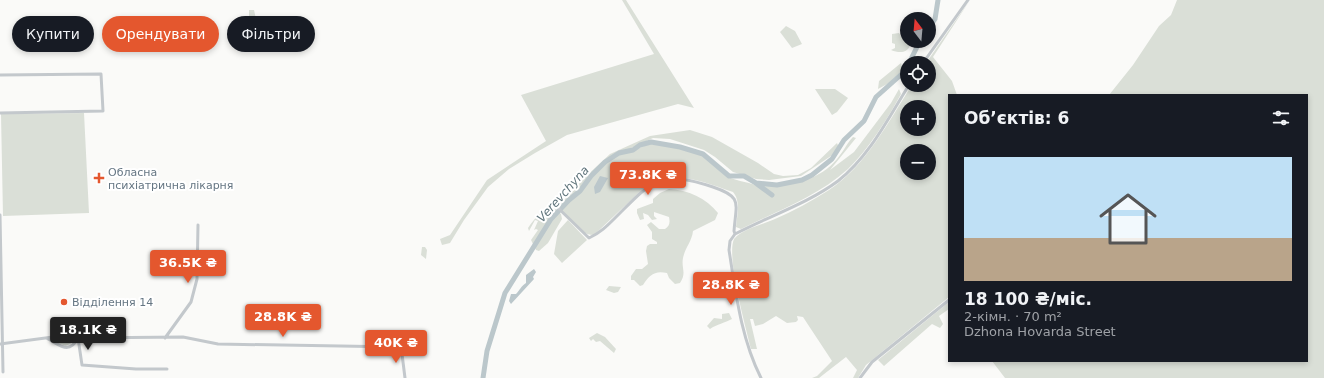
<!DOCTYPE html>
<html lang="uk">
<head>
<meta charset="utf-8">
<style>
	:root { --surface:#171b24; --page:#242831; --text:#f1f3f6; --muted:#9ea1a6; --line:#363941; --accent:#e4572e }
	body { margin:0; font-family:"DejaVu Sans",sans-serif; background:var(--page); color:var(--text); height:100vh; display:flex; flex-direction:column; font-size:15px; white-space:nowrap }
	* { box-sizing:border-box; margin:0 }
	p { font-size:13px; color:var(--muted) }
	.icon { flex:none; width:22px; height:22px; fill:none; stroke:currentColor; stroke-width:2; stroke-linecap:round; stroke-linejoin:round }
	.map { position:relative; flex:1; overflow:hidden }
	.side { position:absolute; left:948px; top:94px; width:360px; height:268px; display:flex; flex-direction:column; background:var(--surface); border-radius:0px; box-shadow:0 2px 6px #0003 }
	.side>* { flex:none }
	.hud { position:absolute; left:12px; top:16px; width:380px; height:36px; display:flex; gap:8px }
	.needle { width:26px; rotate:344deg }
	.buttons { position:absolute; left:900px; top:12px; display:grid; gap:8px }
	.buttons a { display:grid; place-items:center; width:36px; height:36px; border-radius:50%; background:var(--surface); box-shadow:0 2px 6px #0003; font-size:20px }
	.price { position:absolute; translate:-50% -34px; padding:0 9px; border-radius:4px; background:var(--accent); color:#fff; font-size:13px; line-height:26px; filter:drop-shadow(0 1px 2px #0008) }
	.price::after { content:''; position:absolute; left:50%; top:24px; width:12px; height:9px; margin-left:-6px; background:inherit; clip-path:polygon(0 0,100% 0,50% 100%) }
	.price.active { background:#222; color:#fff }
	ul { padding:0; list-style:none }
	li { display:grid; align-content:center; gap:8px; height:212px; padding:0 16px }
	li+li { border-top:1px solid var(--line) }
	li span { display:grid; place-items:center; height:124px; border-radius:0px; color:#555 }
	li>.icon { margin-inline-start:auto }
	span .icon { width:72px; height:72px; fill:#fffc; stroke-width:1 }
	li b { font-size:17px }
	h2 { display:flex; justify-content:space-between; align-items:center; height:48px; padding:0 16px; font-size:17px }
	.chip { padding:0 14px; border-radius:18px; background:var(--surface); box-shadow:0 2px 6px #0003; font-size:14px; line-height:36px }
	.chip.active { background:var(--accent); color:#fff }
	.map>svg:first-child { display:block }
	.green { fill:#dadfd7; fill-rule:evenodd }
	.water { fill:#bbc7cb }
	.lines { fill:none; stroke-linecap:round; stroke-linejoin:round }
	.river { stroke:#bbc7cb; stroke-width:5 }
	.street { stroke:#c3c8cc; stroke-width:3 }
	.poi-dot { fill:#e4572e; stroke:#fff; stroke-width:1.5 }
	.labels { text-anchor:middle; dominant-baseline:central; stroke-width:4; stroke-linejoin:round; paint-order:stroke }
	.poi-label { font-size:11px; fill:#657683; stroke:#fff; text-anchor:start }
	.water-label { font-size:12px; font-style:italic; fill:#60757c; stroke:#fff }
</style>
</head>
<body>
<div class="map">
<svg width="1324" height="378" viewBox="0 0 1324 378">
	<rect width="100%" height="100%" fill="#fafaf8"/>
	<path class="green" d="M622,0H626L694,108L678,104L567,135L535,153L509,169L488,187L464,220L450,243L442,245L440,239L450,235L487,180L546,141L521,95L654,54Z
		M970,0L933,57L952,81L957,95H949V297L866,365L858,378H853L857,370L846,357L819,378H812L817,376L832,361L803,317L797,316L798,320L796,322L787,323L776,316L763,324L755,326L753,319H750L757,349H751C746,328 726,257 734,239C744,228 762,225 775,219C793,211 812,201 829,190C866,166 888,122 912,85H929V63H926ZM907,107H929V129H907ZM907,151H929V173H907Z
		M1177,0H1324V378H1005L992,361H1307V95H1109L1133,65L1159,26L1171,15Z
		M249,10H254L258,28L239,32L241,21L245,18H249Z
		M786,26L795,31L802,44L792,48L780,32Z
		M907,31V41H912C909,53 901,54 891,50L895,48V44L892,43V34L899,33L902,38Z
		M901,63L903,70L889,83L878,89L879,81Z
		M815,89H835L848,98L837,112L832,115Z
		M899,89L901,94C888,118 868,150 848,169C817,197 777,211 741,229L736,227C737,216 741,201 733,192C703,182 681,171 649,183L594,235C581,236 567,216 558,207L557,204L566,198L569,192L610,154L650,136L690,130L712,137L758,163L774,174L783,176L798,175L811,168L837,143L840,150L801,176L769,180L756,179L733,172L715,157L704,150L670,139L653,138L627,150C636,153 646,142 656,143C671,144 697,151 709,160C715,165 719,171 725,175C733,181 747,181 757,186L760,184C789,187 822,181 840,155C845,149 847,143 853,137L856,138L830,170L854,152L891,103Z
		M84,113L89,213L3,216L1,114Z
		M669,189C688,190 706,198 718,213L715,220L693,231C692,241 685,248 683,258C681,268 687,273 680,283L675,284L669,278L667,273C655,270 649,275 643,285L640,286L634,280H631V276L636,269H642L648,264L646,251L647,246L650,244H657V242L652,239V232L647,225L651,222L659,229H665C670,226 670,222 669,217L654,212V216L657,219L652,220L648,215L643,213L644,219L640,220L637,213V209L653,203V199L660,193Z
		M553,207L561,214L562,219L548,243L539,251L536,250L531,240L538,230L536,229L534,230L538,221L535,220L529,231L528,228C535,218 541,210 553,207Z
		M568,220L587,240L562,263L554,254L558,231Z
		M422,247H425L427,250L426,259L421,255Z
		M609,286L621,287L618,292L614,293L606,290Z
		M949,302V309L939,316L943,324L940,328L932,324L884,366L878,360Z
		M729,313L732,319C725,323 717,324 710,329L707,326L714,318L722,319V314Z
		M597,333L605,337L616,349L614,353L600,341L596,342L593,339L591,341L589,338Z
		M66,336L74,338L75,341L66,346L58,343L59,338Z"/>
	<path class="water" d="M600,176L608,178L600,192L595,194L594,187Z
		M534,269L536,272L533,277L534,279L511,304L509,301L511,294H516C520,290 521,286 526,283V275Z"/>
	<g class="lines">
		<path class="river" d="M929,27L935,19L938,0
			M909,63L920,41
			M757,184L772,195
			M483,378L487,351L505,293L551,219L569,200L580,191L591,176L605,162L619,153L633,150L640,145L651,142L680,147L703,154L729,176H744L756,183L777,185L802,180L812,175L832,159L844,140L864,121L876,97L904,72"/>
		<path class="street" d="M923,63L968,0
			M0,75L101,74L103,111L0,113
			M554,204L589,238C600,233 607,226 615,218C652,181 659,169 713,187C743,197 736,203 734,231L735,234
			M0,215L3,372
			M78,338L82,365L136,369H167
			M165,338L191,302L197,279L198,225
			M48,339C60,345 69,355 78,338
			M0,344L68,335L78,338L183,337L218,344L398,347L402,354L405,378
			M761,378C741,338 736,294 729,250L730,241L735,234C769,216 807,204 838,181C869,157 889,117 909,85
			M860,378L872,362L949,300"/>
	</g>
	<g class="poi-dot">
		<path d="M97 172h4v4h4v4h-4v4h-4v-4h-4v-4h4z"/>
		<circle cx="64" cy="302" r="4"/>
	</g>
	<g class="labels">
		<g class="poi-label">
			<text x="108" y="172">Обласна<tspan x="108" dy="13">психіатрична лікарня</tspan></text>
			<text x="72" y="302">Відділення 14</text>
		</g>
		<g class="water-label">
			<text transform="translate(563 194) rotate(-48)">Verevchyna</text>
		</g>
	</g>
</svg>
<div class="buttons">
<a><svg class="needle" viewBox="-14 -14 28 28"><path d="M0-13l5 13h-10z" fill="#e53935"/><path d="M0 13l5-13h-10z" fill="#9ea1a6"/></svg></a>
<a><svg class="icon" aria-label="locate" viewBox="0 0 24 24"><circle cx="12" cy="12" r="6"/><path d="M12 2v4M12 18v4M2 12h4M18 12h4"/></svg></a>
<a>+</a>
<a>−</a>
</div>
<b class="price" style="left:648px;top:196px">73.8K ₴</b>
<b class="price" style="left:188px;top:284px">36.5K ₴</b>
<b class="price" style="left:731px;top:306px">28.8K ₴</b>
<b class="price" style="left:283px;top:338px">28.8K ₴</b>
<b class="price active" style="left:88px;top:351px">18.1K ₴</b>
<b class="price" style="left:396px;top:364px">40K ₴</b>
<div class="hud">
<a class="chip">Купити</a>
<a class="chip active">Орендувати</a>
<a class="chip">Фільтри</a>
</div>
<section class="side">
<h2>Об’єктів: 6<svg class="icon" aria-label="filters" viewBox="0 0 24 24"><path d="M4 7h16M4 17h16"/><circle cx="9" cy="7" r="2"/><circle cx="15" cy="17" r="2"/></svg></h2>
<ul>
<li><span style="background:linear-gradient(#bfe0f5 65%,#b9a48a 0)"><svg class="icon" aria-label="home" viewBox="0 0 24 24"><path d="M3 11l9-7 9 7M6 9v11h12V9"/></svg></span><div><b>18 100 ₴/міс.</b><p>2-кімн. · 70 m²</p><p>Dzhona Hovarda Street</p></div></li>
</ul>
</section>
</div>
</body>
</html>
